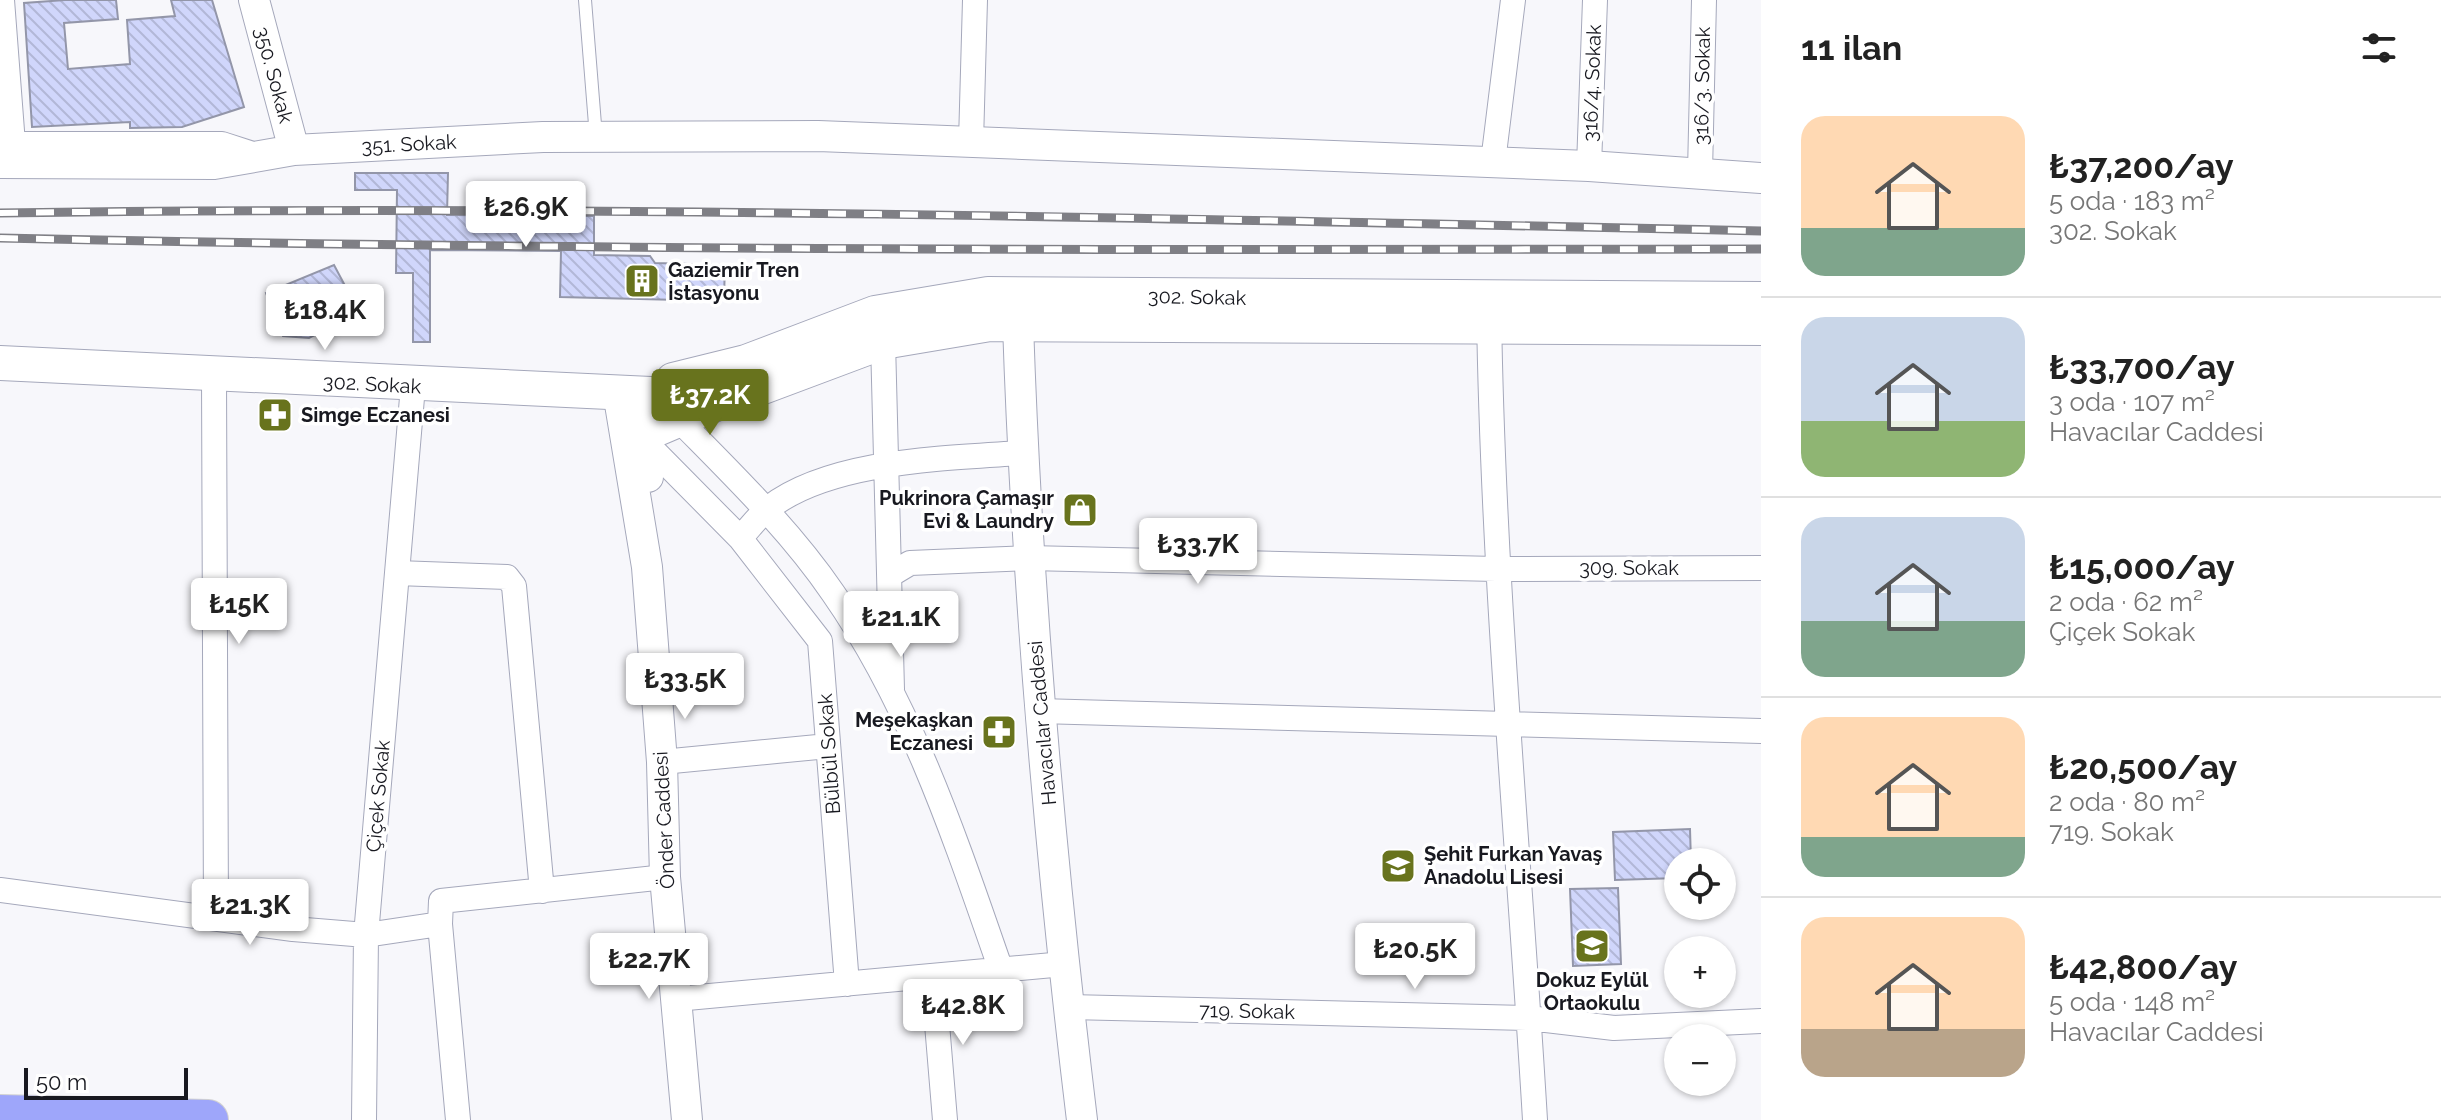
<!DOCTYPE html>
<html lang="tr">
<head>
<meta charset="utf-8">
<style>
	:root { --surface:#fff; --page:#f6f6f6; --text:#222; --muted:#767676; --line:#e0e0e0; --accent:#68731d }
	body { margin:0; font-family:Raleway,sans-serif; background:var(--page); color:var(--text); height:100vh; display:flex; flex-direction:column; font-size:30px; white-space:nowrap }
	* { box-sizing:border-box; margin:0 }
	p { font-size:26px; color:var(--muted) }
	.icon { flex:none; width:44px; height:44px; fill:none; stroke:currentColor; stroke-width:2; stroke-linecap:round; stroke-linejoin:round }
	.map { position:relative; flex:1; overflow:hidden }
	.panel { display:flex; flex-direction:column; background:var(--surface); width:680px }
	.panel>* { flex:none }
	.controls { position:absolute; left:1664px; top:848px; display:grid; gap:16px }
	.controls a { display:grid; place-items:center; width:72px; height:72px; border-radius:50%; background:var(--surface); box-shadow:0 2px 6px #0004; font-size:40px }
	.scale { position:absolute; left:24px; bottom:20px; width:164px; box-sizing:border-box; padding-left:8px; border:4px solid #181920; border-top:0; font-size:22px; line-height:28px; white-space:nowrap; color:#181920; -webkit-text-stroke:6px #fff; paint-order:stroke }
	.price { position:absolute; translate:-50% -68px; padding:0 18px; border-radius:8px; background:#fff; color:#222; font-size:26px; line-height:52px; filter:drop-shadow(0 2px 4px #0008) }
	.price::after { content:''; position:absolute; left:50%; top:48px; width:24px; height:18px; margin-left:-12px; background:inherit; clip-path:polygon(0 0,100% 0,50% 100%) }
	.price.selected { background:var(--accent); color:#fff }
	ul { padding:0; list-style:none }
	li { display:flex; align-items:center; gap:24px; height:200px; padding:0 40px }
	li+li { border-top:2px solid var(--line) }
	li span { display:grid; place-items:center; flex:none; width:224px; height:160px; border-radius:24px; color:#555 }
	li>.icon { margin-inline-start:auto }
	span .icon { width:96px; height:96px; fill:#fffc; stroke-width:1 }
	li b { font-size:34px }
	h2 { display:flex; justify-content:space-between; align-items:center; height:96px; padding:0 40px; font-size:34px }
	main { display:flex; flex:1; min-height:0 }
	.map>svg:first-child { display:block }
	.building { fill:url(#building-back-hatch); stroke:#9396a9; stroke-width:2 }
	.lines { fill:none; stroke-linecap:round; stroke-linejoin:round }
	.service-casing { stroke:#a5a8bb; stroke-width:14 }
	.minor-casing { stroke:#a5a8bb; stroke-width:26 }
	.tertiary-casing { stroke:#a5a8bb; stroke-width:32 }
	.secondary-casing { stroke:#a5a8bb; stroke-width:36 }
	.trunk-casing { stroke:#d1d1d2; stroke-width:42 }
	.service { stroke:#fff; stroke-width:12 }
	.minor { stroke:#fff; stroke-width:24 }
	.tertiary { stroke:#fff; stroke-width:30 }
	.secondary { stroke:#fff; stroke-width:34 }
	.trunk { stroke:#9ea6fa; stroke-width:40 }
	.rail-casing { stroke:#7f7f85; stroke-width:9 }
	.rail { stroke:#fff; stroke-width:6; stroke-dasharray:18; stroke-linecap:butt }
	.labels { text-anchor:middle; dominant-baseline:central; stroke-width:7; stroke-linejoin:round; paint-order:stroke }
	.street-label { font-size:20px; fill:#181920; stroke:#fff }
	.poi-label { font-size:20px; font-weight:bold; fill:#181920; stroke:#fff; text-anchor:start }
</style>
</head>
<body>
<main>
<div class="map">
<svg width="1761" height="1120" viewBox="0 0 1761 1120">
	<defs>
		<pattern id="building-back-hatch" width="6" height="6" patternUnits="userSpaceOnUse" patternTransform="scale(2)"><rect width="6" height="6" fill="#d0d6fb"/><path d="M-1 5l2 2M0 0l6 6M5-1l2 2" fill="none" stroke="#b2b7d7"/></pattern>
	</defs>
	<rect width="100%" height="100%" fill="#f7f7fb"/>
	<path class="building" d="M65,0H116L118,19L64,23L68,69L130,64L127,20L175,16L171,0H212L244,107L182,127L130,128V122L32,127L24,3Z
		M355,173H448L447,215L594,216V255L650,256L655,263L725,265L724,297H719V301L560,297L561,251L430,250V342H413V273H396L397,190H355Z
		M334,265L359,312L309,338L283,336L266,293Z
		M1690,829L1691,862H1678V878L1615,880L1613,832Z
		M1618,888L1621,964L1573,966L1570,889Z"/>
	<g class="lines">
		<defs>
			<path id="service" d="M585,0L596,137"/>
			<path id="minor" d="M2,0L14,157
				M971,142L975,0
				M0,144H222L259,156
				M1493,162L1513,0
				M1589,166L1595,0
				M1700,172L1704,0
				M1489,313C1493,583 1519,851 1535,1120
				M883,342L892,689
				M214,376L216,917
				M413,386L366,935L440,924L458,1120
				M679,420C733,475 790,530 833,593C912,706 956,841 1001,970
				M648,445L740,538L820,641L847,984
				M740,538C748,530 756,519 765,511C825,460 947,458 1022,453
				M397,573L507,577L514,586L542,891
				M890,575L910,563L1029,558L1496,569L1761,568
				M1039,711L1761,731
				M662,762L828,746
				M0,890L293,929L366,935L364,1120
				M440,924L441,901L665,877
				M933,976L945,1120
				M676,999L1064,964
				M1069,1007L1529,1018L1614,1028L1761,1021"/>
			<path id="tertiary" d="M254,0L294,150
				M0,163L214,164L294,150L543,137L818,136L1589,166L1761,178
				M1018,324C1027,591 1050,856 1082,1120
				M618,392L647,567L662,762L665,877L687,1120
				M648,392V477
				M648,435L742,395"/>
			<path id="secondary" d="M0,363L672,395L752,391L883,342L990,324L1761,328
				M673,380L746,362L875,313L988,294L1761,299"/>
			<path id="trunk" d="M0,1115L208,1120"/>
		</defs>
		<use href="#service" class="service-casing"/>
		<use href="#minor" class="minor-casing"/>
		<use href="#tertiary" class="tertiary-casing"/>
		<use href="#secondary" class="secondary-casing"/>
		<use href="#trunk" class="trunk-casing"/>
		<use href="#service" class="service"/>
		<use href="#minor" class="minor"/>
		<use href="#tertiary" class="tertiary"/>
		<use href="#secondary" class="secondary"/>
		<use href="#trunk" class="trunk"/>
		<defs>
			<path id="rail" d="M0,213C587,205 1174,218 1761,231
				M0,238C587,251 1174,250 1761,249"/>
		</defs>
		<use href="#rail" class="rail-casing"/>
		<use href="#rail" class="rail"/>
	</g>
	<defs>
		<symbol id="building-square" viewBox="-11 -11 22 22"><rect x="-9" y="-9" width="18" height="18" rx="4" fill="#68731d" stroke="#fff"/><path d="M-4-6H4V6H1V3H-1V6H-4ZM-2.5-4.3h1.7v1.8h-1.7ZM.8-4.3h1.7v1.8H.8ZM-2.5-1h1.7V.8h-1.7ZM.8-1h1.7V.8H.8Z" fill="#fff"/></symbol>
		<symbol id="pharmacy-square" viewBox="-11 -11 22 22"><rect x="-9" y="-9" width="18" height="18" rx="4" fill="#68731d" stroke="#fff"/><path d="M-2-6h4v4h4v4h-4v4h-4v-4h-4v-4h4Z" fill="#fff"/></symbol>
		<symbol id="shop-square" viewBox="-11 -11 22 22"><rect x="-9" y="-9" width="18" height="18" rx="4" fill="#68731d" stroke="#fff"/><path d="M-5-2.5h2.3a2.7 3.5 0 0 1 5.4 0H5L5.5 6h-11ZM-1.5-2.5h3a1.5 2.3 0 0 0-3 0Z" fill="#fff"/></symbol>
		<symbol id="school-square" viewBox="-11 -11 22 22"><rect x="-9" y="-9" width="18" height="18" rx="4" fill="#68731d" stroke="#fff"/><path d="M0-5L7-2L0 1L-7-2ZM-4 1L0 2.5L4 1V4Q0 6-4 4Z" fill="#fff"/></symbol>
	</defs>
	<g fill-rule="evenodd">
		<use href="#building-square" x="622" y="261" width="40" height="40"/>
		<use href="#pharmacy-square" x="255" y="395" width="40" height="40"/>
		<use href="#shop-square" x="1060" y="490" width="40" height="40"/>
		<use href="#pharmacy-square" x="979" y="712" width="40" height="40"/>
		<use href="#school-square" x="1378" y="846" width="40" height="40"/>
		<use href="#school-square" x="1572" y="926" width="40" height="40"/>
	</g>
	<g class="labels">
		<g class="street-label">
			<text transform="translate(274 75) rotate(75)">350. Sokak</text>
			<text transform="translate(1592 83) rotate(-88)">316/4. Sokak</text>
			<text transform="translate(1702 86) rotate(-89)">316/3. Sokak</text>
			<text transform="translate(409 144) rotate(-3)">351. Sokak</text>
			<text transform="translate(1197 297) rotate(1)">302. Sokak</text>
			<text transform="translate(372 384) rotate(3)">302. Sokak</text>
			<text x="1629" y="568">309. Sokak</text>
			<text transform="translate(1042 723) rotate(-95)">Havacılar Caddesi</text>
			<text transform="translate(829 754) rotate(-94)">Bülbül Sokak</text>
			<text transform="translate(378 796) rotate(-85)">Çiçek Sokak</text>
			<text transform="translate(664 820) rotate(-93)">Önder Caddesi</text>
			<text transform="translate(1247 1011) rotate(1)">719. Sokak</text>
		</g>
		<g class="poi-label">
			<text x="668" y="270">Gaziemir Tren<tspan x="668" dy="23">İstasyonu</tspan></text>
			<text x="301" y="415">Simge Eczanesi</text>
			<text x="1054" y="498" text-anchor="end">Pukrinora Çamaşır<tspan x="1054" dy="23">Evi &amp; Laundry</tspan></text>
			<text x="973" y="720" text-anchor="end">Meşekaşkan<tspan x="973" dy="23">Eczanesi</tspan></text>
			<text x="1424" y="854">Şehit Furkan Yavaş<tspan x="1424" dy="23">Anadolu Lisesi</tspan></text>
			<text x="1592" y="980" text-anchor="middle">Dokuz Eylül<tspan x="1592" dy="23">Ortaokulu</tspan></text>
		</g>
	</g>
</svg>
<div class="controls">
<a><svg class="icon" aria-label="locate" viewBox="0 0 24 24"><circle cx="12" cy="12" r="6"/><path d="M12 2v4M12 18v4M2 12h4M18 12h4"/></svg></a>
<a>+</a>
<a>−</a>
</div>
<div class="scale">50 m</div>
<b class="price" style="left:526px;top:249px">₺26.9K</b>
<b class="price" style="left:325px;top:352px">₺18.4K</b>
<b class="price selected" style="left:710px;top:437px">₺37.2K</b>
<b class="price" style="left:1198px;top:586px">₺33.7K</b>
<b class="price" style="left:239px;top:646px">₺15K</b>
<b class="price" style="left:901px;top:659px">₺21.1K</b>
<b class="price" style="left:685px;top:721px">₺33.5K</b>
<b class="price" style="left:250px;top:947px">₺21.3K</b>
<b class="price" style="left:1415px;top:991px">₺20.5K</b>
<b class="price" style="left:649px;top:1001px">₺22.7K</b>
<b class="price" style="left:963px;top:1047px">₺42.8K</b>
</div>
<section class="panel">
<h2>11 ilan<svg class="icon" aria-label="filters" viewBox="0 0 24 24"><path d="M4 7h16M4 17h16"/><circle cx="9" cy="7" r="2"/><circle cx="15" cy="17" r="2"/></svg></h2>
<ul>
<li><span style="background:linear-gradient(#ffd9b3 70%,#7fa58c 0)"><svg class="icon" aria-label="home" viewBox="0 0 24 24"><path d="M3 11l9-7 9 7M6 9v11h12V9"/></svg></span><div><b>₺37,200/ay</b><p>5 oda · 183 m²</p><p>302. Sokak</p></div></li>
<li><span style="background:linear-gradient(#c9d6e8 65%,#8fb573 0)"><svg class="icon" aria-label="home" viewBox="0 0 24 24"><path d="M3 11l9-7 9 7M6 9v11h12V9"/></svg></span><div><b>₺33,700/ay</b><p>3 oda · 107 m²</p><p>Havacılar Caddesi</p></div></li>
<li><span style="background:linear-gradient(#c9d6e8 65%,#7fa58c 0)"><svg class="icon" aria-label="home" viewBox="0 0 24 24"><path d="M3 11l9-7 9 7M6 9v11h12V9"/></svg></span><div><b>₺15,000/ay</b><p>2 oda · 62 m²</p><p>Çiçek Sokak</p></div></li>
<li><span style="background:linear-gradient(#ffd9b3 75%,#7fa58c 0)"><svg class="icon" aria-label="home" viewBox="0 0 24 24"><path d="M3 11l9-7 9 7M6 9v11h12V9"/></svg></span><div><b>₺20,500/ay</b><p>2 oda · 80 m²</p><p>719. Sokak</p></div></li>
<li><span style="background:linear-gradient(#ffd9b3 70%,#b9a48a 0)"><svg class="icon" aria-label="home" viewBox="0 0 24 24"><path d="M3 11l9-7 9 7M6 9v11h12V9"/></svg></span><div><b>₺42,800/ay</b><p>5 oda · 148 m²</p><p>Havacılar Caddesi</p></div></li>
</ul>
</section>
</main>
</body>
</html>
